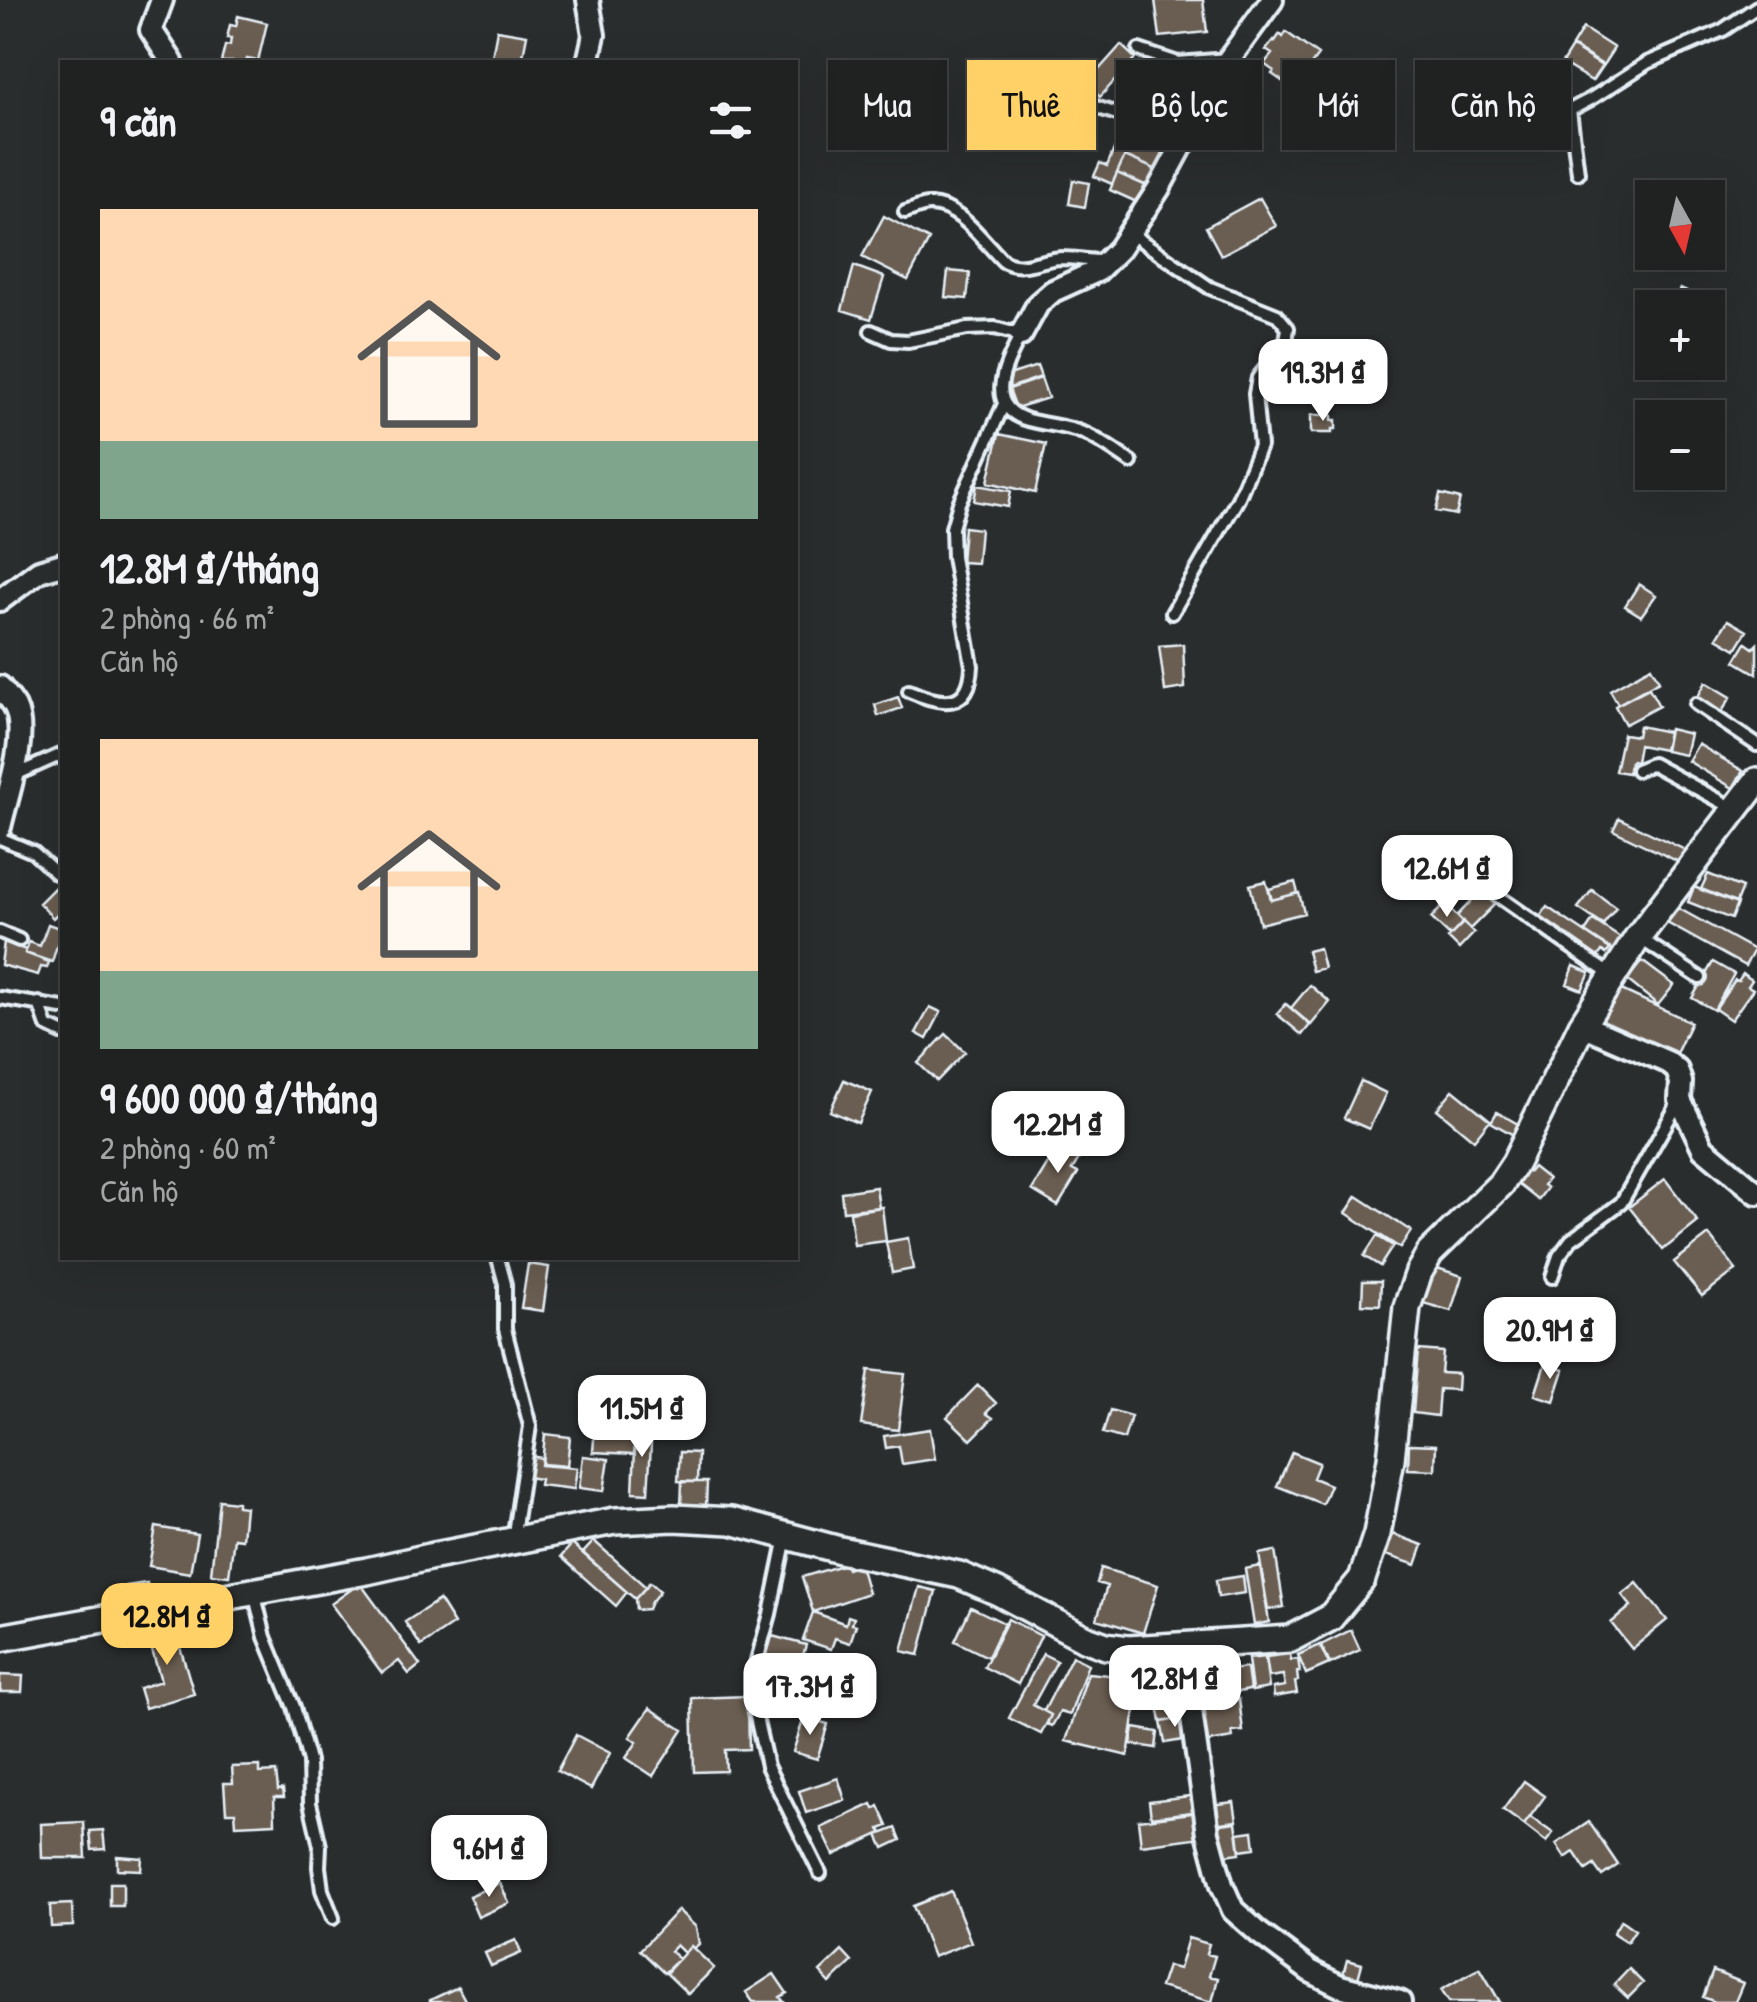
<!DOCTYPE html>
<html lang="vi">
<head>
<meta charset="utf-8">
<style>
	:root { --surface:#202222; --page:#2d2f2f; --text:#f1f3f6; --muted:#a2a4a5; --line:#3d3f40; --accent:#ffd166 }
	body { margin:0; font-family:"Patrick Hand",sans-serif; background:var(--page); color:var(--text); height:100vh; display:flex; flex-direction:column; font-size:38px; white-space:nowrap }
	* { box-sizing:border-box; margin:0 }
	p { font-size:32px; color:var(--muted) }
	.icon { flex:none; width:55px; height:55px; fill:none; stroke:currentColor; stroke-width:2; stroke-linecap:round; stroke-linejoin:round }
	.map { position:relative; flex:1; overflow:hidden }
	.side { position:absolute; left:60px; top:60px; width:738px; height:1200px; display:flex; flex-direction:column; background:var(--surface); border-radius:0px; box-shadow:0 10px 40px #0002,0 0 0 2px var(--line) }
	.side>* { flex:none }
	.banner { position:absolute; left:828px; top:60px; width:778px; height:90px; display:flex; gap:20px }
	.needle { width:65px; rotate:172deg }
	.tools { position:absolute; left:1635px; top:180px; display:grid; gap:20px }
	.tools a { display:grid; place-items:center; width:90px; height:90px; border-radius:0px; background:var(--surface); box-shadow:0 10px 40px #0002,0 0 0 2px var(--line); font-size:50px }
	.price { position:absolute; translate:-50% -85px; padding:0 22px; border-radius:20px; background:#fff; color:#222; font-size:32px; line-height:65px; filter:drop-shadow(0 2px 5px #0008) }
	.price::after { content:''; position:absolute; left:50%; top:60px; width:30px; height:22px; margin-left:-15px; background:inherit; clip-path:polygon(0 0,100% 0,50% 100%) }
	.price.on { background:var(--accent); color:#111 }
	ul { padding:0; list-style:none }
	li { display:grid; align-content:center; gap:20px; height:530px; padding:0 40px }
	li span { display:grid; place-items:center; height:310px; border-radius:0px; color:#555 }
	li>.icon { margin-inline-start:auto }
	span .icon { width:180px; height:180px; fill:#fffc; stroke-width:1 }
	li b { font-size:42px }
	h2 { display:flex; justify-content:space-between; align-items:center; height:120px; padding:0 40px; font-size:42px }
	.tag { padding:0 35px; border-radius:0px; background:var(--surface); box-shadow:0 10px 40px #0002,0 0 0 2px var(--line); font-size:35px; line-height:90px }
	.tag.on { background:var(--accent); color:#111 }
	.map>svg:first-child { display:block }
	.building { fill:#6a5d51; stroke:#e8f1f8; stroke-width:2.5 }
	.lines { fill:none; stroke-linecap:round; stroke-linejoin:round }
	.service-casing { stroke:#e8f1f8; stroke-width:18 }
	.minor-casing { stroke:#e8f1f8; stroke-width:28 }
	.tertiary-casing { stroke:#e8f1f8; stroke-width:32 }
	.service { stroke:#2a2d2e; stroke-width:10 }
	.minor { stroke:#2a2d2e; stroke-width:20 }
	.tertiary { stroke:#2a2d2e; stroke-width:25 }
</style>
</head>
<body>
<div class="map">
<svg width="1757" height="2002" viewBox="0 0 1757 2002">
	<rect width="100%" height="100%" fill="#2a2d2e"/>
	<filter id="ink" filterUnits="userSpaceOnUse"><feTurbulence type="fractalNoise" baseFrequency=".01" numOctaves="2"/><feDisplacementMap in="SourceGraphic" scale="20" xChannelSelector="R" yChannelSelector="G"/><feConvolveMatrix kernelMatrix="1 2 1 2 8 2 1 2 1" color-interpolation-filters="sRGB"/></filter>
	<g filter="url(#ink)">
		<path class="building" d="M1155,0H1203L1207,32L1160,37Z
			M238,16L267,23L258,61L247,59L246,62H221L225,46L230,45L231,38H227L230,25L236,26Z
			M1583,28L1614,48L1603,65L1572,46Z
			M497,30L527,35L523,56L553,62H491Z
			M1286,32L1318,55L1296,85L1288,79L1285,83L1272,74L1274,71L1264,64L1272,54L1266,50L1274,40L1275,41L1280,34L1283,37Z
			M1121,45L1135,58L1100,97L1073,73L1082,63L1095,74Z
			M1572,47L1602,66L1592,81L1562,63Z
			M1510,82H1529L1530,120H1510V113L1504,114V102H1510Z
			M1012,88L1026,94L1013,122L999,116Z
			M1026,94L1046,104L1030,138L1010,129Z
			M1133,139L1164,153L1157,170L1125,156Z
			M1115,147L1126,153L1112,184L1094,176L1100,163L1107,166Z
			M1125,156L1159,171L1152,188L1117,173Z
			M1117,173L1149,187L1141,204L1110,190Z
			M1073,180L1089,183L1085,207L1069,204Z
			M1260,198L1276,226L1221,255L1206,227Z
			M884,216L929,240L908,280L862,257Z
			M854,266L884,277L871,319L842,310Z
			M948,271L970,273L967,299L945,297Z
			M1680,289L1715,304L1708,323V308H1672Z
			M1037,366L1041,377L1010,388L1006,376Z
			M1041,378L1048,398L1016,408L1009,389Z
			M1311,415H1332V420H1336V429H1332V433H1311Z
			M999,434L1046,444L1035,493L988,482Z
			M977,485L1011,491L1008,507L974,501Z
			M1440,494L1460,499L1456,515L1436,511Z
			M964,527L980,529L977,563L961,562Z
			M1639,584L1656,595L1641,616L1625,606Z
			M1728,620L1747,631L1736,649L1717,638Z
			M1746,643L1753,648L1757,644V674L1735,661Z
			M1183,644L1185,688L1165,691L1159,646Z
			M1651,667L1659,681L1618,704L1610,690Z
			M1706,682L1731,697L1720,715L1696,700Z
			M1649,688L1659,706L1625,724L1615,706Z
			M898,697L902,708L878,716L875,705Z
			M1639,726L1668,732L1664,750L1639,745L1636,762L1631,761L1628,773L1615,771L1623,734L1637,736Z
			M1669,729L1690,734L1685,755L1665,751Z
			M1698,744L1743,771L1733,788L1688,761Z
			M1619,818L1685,850L1679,862L1613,830Z
			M1708,874L1742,888L1736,903L1701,889Z
			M62,880V909L53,918L39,903Z
			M1266,881L1271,900L1299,893L1304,913L1260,924L1250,885Z
			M1295,882L1298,893L1272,900L1269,889Z
			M1694,887L1737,904L1731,919L1688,902Z
			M1592,890L1616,908L1603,925L1578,908Z
			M1481,891L1495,904L1470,929L1457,916Z
			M1445,904L1463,922L1450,936L1431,918Z
			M1547,907L1610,949L1606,954L1602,951L1596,960L1538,920Z
			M1676,907L1754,950L1745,966L1667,923Z
			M1593,920L1622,939L1614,951L1585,932Z
			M1463,923L1474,933L1459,949L1448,938Z
			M48,924L62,929L52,962L25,953L29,942L40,946Z
			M4,942L26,950L25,953L49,962L47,968L41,967L38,975L1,965Z
			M1319,948L1324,968L1312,971L1307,951Z
			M1642,961L1674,985L1658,1005L1627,980Z
			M1713,962L1734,974L1714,1010L1692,998Z
			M1574,966L1590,973L1582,990L1567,984Z
			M1743,974L1752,980L1748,986L1753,989L1731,1020L1715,1009L1735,980L1738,981Z
			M1310,985L1330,1002L1311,1025L1291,1008Z
			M1617,988L1691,1022L1673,1060L1599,1026Z
			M1286,1004L1310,1025L1302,1035L1277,1014Z
			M930,1007L941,1012L927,1039L916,1033Z
			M946,1034L965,1052L937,1081L918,1063Z
			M844,1080L872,1092L858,1123L830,1111Z
			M1361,1081L1386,1093L1369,1129L1344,1118Z
			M1453,1090L1490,1120L1474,1140L1437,1109Z
			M1497,1112L1523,1127L1517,1137L1491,1122Z
			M1060,1144L1080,1157L1072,1170L1078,1173L1058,1206L1032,1190Z
			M1533,1167L1548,1179L1543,1185L1547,1188L1538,1200L1514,1181L1525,1168L1529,1172Z
			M1665,1179L1698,1222L1663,1250L1629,1207Z
			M876,1187L879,1207L843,1211L841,1192Z
			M1357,1196L1411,1231L1400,1248L1346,1213Z
			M882,1207L886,1241L854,1245L850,1212Z
			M1709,1235L1736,1270L1702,1296L1674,1262Z
			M1377,1236L1393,1246L1380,1266L1364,1256Z
			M908,1238L913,1269L892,1273L886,1242Z
			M528,1264L549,1267L543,1311L521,1308Z
			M1434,1267L1462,1276L1451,1311L1423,1303Z
			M1363,1281H1381L1380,1305L1362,1304Z
			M1418,1350L1443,1352L1441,1373L1458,1374L1457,1390L1439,1389L1437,1416L1413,1413Z
			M1545,1364L1564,1370L1554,1401L1535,1395Z
			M869,1370L905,1374L898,1430L861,1425Z
			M978,1385L996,1403L986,1413L993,1418L971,1440L947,1417Z
			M1110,1410L1131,1416L1124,1439L1103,1433Z
			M595,1426L636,1429L634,1454L593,1452Z
			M636,1427L652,1428L648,1493L633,1492Z
			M930,1429L935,1459L902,1464L899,1446L886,1448L884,1436Z
			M545,1434L570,1437L567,1466L542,1464Z
			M1409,1444L1436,1445L1435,1470L1408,1469Z
			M680,1452L698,1453L697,1482L678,1481Z
			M1292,1452L1319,1463L1313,1478L1330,1485L1322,1504L1277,1486Z
			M529,1456L542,1458L541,1465L577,1468L574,1489L539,1485L540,1479L526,1477Z
			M583,1456L609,1459L604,1491L579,1488Z
			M682,1482H707L706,1507H681Z
			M219,1500L237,1502V1506L245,1507L242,1539L234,1538L229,1576L211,1574Z
			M156,1527L197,1534L190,1573L149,1566Z
			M1393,1534L1423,1545L1416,1565L1386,1555Z
			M594,1541L646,1587L635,1599L583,1553Z
			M572,1544L627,1592L616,1606L561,1557Z
			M1275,1551L1284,1607L1268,1610L1259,1554Z
			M845,1564L847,1569L860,1565L868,1593L813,1612L802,1577Z
			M1260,1566L1269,1622L1254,1625L1245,1569Z
			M1101,1568L1158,1585L1143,1633L1097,1619L1107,1586L1097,1583Z
			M1243,1576L1245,1593L1218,1597L1216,1580Z
			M650,1582L660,1591L651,1602L648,1609L636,1610L635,1599Z
			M147,1583L149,1596L127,1598L126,1586Z
			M360,1583L420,1665L409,1674L399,1661L382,1673L331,1604Z
			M1637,1583L1667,1620L1632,1649L1611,1623L1631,1606L1622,1595Z
			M919,1587L936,1591L919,1655L902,1651Z
			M439,1600L454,1624L421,1646L405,1622Z
			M971,1607L1004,1623L988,1657L955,1641Z
			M813,1612L846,1624L848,1616L854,1618L852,1624L856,1625L850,1643L835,1638L831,1649L803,1640Z
			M180,1619L182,1627L175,1630L194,1694L145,1708L139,1688L161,1681L151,1647L147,1648L145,1640L158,1636L155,1626Z
			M1008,1619L1041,1636L1018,1684L984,1667Z
			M1351,1630L1360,1650L1330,1664L1321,1645Z
			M772,1636L806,1645L799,1669L817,1673L814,1687L773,1676V1671L763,1668Z
			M1320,1645L1329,1664L1306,1674L1298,1655Z
			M1043,1654L1057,1661L1033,1705L1051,1715L1041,1734L1009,1718Z
			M1290,1654L1291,1660L1298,1659L1300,1672H1297L1298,1681L1295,1682L1297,1693L1274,1697L1273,1688L1285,1686L1283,1675L1269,1677L1266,1657Z
			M1072,1656L1088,1664L1070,1715L1060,1712L1052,1726L1047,1724L1051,1715L1044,1711Z
			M1265,1657L1269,1688L1252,1691L1248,1659Z
			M1225,1662L1228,1687L1218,1689L1220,1702L1239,1699L1243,1731L1232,1732L1233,1738L1202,1743L1192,1666Z
			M1247,1668L1250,1690L1231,1693L1228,1670Z
			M1088,1673L1140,1678L1128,1756L1066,1741Z
			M0,1675L23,1676L22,1692H0Z
			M1178,1678L1185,1718L1161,1722L1154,1682Z
			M748,1696L749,1749L725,1750L726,1771L694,1772L692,1698Z
			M650,1708L683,1730L653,1776L626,1758L637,1742L630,1737Z
			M804,1717L828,1724L817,1759L793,1752Z
			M1185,1718L1189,1739L1165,1743L1161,1722Z
			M1134,1728L1158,1732L1156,1748L1131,1744Z
			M576,1735L610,1753L591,1789L557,1771Z
			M260,1766V1773L276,1772L278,1790L283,1789L284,1797H274L275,1823L236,1825L235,1812H226L224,1783H233L232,1767Z
			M838,1778L845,1800L806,1813L799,1791Z
			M1524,1781L1545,1796L1524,1825L1503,1810Z
			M1190,1796L1192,1812L1151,1817L1149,1801Z
			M1234,1802L1237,1821L1213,1824L1210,1805Z
			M872,1804L874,1809L879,1806L888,1826L880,1829L882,1833L834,1855L821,1828Z
			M1199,1812L1202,1837L1141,1845L1138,1820Z
			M1530,1817L1553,1833L1546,1842L1524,1825Z
			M84,1822L86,1858H42L41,1824Z
			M1236,1822L1240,1853L1218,1856L1214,1825Z
			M1589,1822L1618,1865L1602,1876L1594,1865L1586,1870L1574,1852L1565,1858L1556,1844Z
			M896,1828L901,1840L884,1848L878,1835Z
			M103,1830L105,1849L92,1850L90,1831Z
			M1253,1831L1255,1848L1240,1850L1238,1833Z
			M117,1856L142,1858L141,1870L117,1869Z
			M110,1883H123V1906H110Z
			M500,1883L509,1903L478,1917L469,1896Z
			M951,1891L971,1942L933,1957L913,1906Z
			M72,1904L73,1926L51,1927L50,1905Z
			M678,1910L696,1927L699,1944L694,1948L691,1946L684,1953L676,1945L670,1951L679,1959L664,1973L640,1950Z
			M1621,1920L1635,1930L1627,1942L1613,1933Z
			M1188,1938L1209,1944L1206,1954L1215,1956L1209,1976L1218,1978L1212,2002L1160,1987L1167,1966L1179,1969Z
			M516,1940L521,1953L491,1966L485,1953Z
			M691,1946L714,1968L688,1994L666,1973Z
			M842,1951L852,1962L830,1983L820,1972Z
			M1347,1960L1362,1964L1356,1986L1341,1982Z
			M1480,1968L1500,2002H1449L1441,1990Z
			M1629,1969L1643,1983L1628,1998L1614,1985Z
			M1713,1971L1743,1983L1735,2002H1715L1703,1997Z
			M774,1974L787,1993L780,1997L784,2002H753L746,1992Z
			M458,1987L466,2002H430V2000Z"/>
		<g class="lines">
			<defs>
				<path id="service" d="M1139,50L1178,63L1228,59
					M1048,91L1186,137
					M1578,173L1570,110L1591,99L1647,63L1723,30L1757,7
					M905,212C912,210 920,206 928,205C959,204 983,241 1003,261C1022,272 1040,259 1061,258C1075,258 1089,261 1104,261
					M1130,233L1210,288L1277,315L1288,328L1286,342L1258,378L1255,394L1260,446L1238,499L1172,613
					M871,331L891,340L908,341L967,329L995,328L1021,335C1006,364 982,406 1028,420C1046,425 1066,426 1083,433C1099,439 1116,452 1131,462
					M909,691C941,705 970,711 972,666L953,557L952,528L959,503L1004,404
					M1696,704L1757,745
					M1637,770L1652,764L1735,809
					M13,776L62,754
					M0,838L33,852L56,873
					M1482,885L1612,976
					M0,932L19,940
					M1638,937L1700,978
					M0,998L62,1008
					M39,1003L47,1026L62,1033
					M498,1258L505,1284V1329L530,1426L513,1540
					M1552,1277L1559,1256L1571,1240L1621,1203L1680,1100
					M786,1537L770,1614L756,1664L754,1708L767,1766L820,1873
					M254,1592L265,1637L294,1707L309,1761L310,1803L320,1846L319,1867L322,1890L333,1918"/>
				<path id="minor" d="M162,0L151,30L172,62
					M588,62L594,35L588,0
					M1021,335L1038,304L1053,291L1097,271L1119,249L1159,188L1229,59L1272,0
					M0,600L39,571L62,564
					M0,687C5,693 11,700 15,707C29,736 7,795 0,827
					M1582,1025L1667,1062L1677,1070L1681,1082L1680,1100L1703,1148L1757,1193
					M1182,1647L1208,1833L1222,1885L1233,1910L1259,1933L1310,1971L1340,1986L1400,2002"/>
				<path id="tertiary" d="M0,1638L367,1571L429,1557L615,1521L674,1518L731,1521L840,1550L959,1575L998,1592L1084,1638L1106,1646L1128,1649L1290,1639L1330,1618L1362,1579L1377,1534L1391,1459L1407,1307L1419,1272L1430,1253L1501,1184L1515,1163L1582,1025L1638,937L1757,781"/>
			</defs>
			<use href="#service" class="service-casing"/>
			<use href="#minor" class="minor-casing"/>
			<use href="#tertiary" class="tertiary-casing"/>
			<use href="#service" class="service"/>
			<use href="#minor" class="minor"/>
			<use href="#tertiary" class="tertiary"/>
		</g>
	</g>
</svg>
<div class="tools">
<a><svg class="needle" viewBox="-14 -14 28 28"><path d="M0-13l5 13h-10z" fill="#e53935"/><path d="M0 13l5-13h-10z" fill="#a2a4a5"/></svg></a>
<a>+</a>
<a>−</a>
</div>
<b class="price" style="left:1323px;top:424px">19.3M ₫</b>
<b class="price" style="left:1447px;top:920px">12.6M ₫</b>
<b class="price" style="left:1058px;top:1176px">12.2M ₫</b>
<b class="price" style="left:1550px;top:1382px">20.9M ₫</b>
<b class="price" style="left:642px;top:1460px">11.5M ₫</b>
<b class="price on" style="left:167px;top:1668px">12.8M ₫</b>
<b class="price" style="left:1175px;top:1730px">12.8M ₫</b>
<b class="price" style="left:810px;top:1738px">17.3M ₫</b>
<b class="price" style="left:489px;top:1900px">9.6M ₫</b>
<div class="banner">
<a class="tag">Mua</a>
<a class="tag on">Thuê</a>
<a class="tag">Bộ lọc</a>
<a class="tag">Mới</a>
<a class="tag">Căn hộ</a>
</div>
<section class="side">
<h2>9 căn<svg class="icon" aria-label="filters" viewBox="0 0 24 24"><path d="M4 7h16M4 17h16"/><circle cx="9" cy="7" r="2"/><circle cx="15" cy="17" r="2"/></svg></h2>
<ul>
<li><span style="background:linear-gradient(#ffd9b3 75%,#7fa58c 0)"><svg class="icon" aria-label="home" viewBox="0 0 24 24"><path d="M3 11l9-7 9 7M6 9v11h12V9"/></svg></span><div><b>12.8M ₫/tháng</b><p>2 phòng · 66 m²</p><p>Căn hộ</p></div></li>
<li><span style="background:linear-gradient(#ffd9b3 75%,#7fa58c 0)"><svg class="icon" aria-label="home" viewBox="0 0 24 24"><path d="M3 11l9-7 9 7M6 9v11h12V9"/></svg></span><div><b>9 600 000 ₫/tháng</b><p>2 phòng · 60 m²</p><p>Căn hộ</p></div></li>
</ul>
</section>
</div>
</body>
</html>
